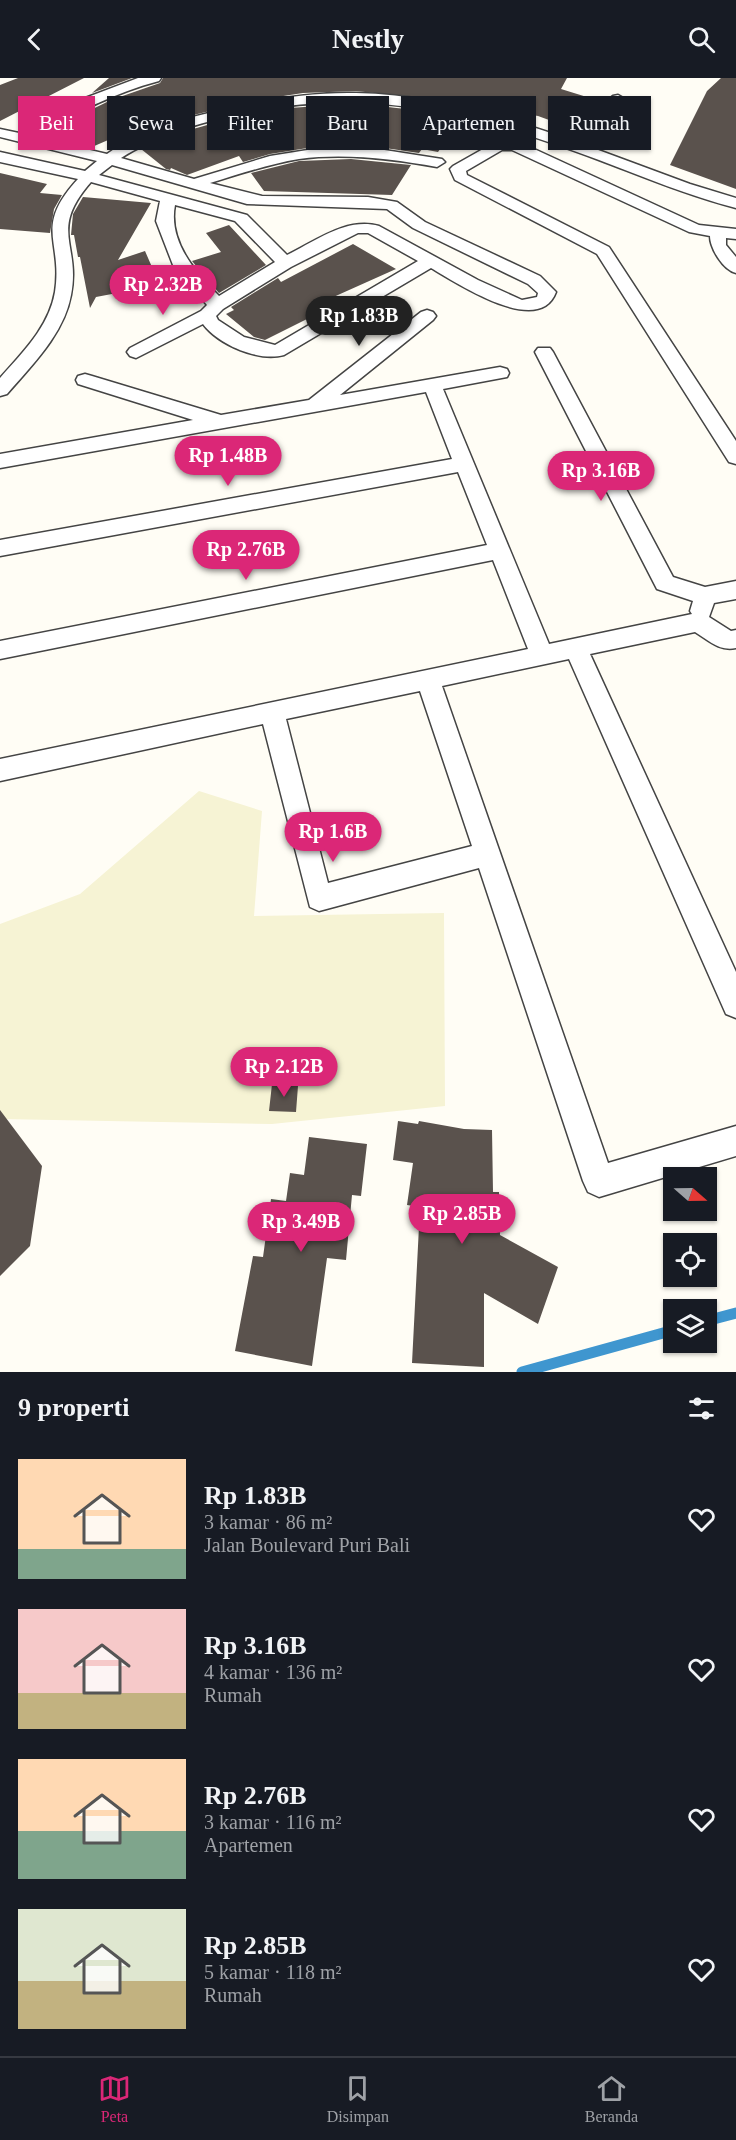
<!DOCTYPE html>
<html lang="id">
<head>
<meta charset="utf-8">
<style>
	:root { --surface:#171b24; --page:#242831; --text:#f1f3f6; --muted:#9ea1a6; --line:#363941; --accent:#db2777 }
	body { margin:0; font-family:Georgia,serif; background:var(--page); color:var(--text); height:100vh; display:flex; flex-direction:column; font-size:22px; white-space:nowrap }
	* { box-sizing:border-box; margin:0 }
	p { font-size:20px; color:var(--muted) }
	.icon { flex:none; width:33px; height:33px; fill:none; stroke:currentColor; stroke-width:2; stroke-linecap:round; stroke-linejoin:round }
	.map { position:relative; height:1294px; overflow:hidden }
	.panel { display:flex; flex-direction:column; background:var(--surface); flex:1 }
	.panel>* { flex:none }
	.guide { position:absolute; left:18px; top:18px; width:700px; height:54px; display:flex; gap:12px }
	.needle { width:39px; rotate:110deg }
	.tools { position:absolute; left:663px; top:1089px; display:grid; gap:12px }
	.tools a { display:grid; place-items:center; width:54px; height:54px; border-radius:0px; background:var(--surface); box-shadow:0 2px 4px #0004; font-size:30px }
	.price { position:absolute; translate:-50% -51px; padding:0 14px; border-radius:21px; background:var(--accent); color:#fff; font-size:20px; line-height:39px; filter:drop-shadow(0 2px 3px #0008) }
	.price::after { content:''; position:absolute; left:50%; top:36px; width:18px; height:14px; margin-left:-9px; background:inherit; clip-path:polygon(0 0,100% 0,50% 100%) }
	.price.on { background:#222; color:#fff }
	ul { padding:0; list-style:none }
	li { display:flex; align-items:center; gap:18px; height:150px; padding:0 18px }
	li span { display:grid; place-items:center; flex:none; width:168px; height:120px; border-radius:0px; color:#555 }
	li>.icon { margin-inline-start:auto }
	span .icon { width:72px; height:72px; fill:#fffc; stroke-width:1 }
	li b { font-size:26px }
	h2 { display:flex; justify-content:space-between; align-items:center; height:72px; padding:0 18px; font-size:26px }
	.tag { padding:0 21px; border-radius:0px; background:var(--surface); box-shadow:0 2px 4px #0004; font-size:21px; line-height:54px }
	.tag.on { background:var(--accent); color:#fff }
	header { display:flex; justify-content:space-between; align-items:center; height:78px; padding:0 18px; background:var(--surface); font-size:27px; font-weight:600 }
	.menu { display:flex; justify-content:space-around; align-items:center; height:84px; border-top:2px solid var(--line); background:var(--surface); font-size:16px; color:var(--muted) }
	.menu a { display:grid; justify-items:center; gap:3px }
	.menu .on { color:var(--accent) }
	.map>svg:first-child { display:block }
	.farmland { fill:#f6f3d4 }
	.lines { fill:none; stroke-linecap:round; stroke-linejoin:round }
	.stream { stroke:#3f96cf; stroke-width:11 }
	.building { fill:#5a524d }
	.minor-casing { stroke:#444; stroke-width:3 }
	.minor { fill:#fff; fill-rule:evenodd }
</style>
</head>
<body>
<header><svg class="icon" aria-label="back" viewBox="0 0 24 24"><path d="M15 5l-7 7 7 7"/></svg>Nestly<svg class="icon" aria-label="search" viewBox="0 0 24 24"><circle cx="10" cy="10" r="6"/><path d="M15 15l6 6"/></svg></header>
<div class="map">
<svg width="736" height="1294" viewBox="0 0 736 1294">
	<rect width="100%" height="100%" fill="#fffdf5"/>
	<path class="farmland" d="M199,713L262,733L254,838L444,835L445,1028L272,1046L0,1041V846L80,816Z"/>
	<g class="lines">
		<path class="stream" d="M706,1243L736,1235
			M522,1294L674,1252"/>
	</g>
	<path class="building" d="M18,0H84L0,43V7Z
		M109,0H132L92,15Z
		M163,0H567L561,11L603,24L574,51L538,38L515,34L511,40L438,22L356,13L303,15L251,23L173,42L128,61L122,56L92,69L58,48L111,22L160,5Z
		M721,0H736V111L670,87L707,13Z
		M335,27L379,28L423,33L469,43L458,61L448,60L438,74L422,71L419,75L378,69L320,68L270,76L243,84L239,78L187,97L171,90L170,92L166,91L141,71L179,55L225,42L289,30Z
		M620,29L641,36L627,64L616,60L611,64L592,57L599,48Z
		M351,81L411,87L392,117L264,113L251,95L299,83Z
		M0,95L47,106L40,115L62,117L54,131L50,155L0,151Z
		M83,119L151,125L118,182L145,173L165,219L138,225L133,212L96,219L90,230L80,179H78L74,157H71L73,136Z
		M229,147L266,187L219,215L192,183L221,174L206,155Z
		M353,166L396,191L329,221L333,224L320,231L323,233L265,262L254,259L226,236L234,232L231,229L278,200L281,204Z
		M272,1006L298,1008L296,1034L269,1033Z
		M0,1032L42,1088L30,1168L0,1198Z
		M398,1043L418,1046L419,1043L464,1051L492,1052L493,1114H499L500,1157L558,1189L538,1246L484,1215V1289L412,1285L420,1129L407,1127L413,1085L393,1082Z
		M309,1059L367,1066L361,1118L352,1117L346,1182L327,1180L312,1288L235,1273L253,1178L263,1179L271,1121L286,1123L290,1095L304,1097Z"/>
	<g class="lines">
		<defs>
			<path id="minor" d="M138,0H161L159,3C114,15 74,35 34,59L107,76C140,53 179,42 217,33C262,22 309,14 356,15C429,16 501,38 569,61L587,40L613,18L618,17L625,21L623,24L597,46L582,66L690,106L736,120V130C689,118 644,99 599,82C475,36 373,7 240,36C199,45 157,57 121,80L194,101L270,78L320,70L378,71L442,81L445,84L437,89C392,81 345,75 299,81C269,86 240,96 210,105L262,118L368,119L397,124L425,144L540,198L556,214C539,260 457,205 431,190L284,277C259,284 219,267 203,246L136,280L130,278L127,274L130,270L201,233L207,227L173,187L156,143L160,123L91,104C48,153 81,166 71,217C64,256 32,287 7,316L0,318V300C22,275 49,249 55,214C63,162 33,150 78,101L0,84V74L85,93L97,83L0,59V51L19,55L80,22ZM112,87L247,126L387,131L413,150L528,206L538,215L537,219L522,222L478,202L379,148C346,139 316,163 287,177L247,137L99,97ZM175,127L235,143L275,184L219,218C195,194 168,163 175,127ZM358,155H368L418,183L275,267L244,259L218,242L216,238L223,231L291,189Z
				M499,62L519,64L699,147L736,151V161L726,160V167L736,179V195C723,192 710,170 710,158L689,154L512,72H502L466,93L467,97L609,169L736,363V386L729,384L597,176L455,102L450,91L453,88Z
				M427,232L433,234L436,238L433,242L340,317L500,289L507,291L509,295L507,299L443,311L549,566L692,536L690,533L693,523L657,511L535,274L538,270H550L553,274L673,499L705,509L736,503V521L714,525L709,539L731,553L736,552V570C720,574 708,562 695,554L590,576L736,894V940L726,936L569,581L442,608L608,1085L736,1048V1078L599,1119L588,1114L583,1103L479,790L319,833L310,829L263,646L0,703V681L528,571L493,482L0,581V563L487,467L458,394L0,478V462L452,381L426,314L0,390V376L193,342L78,306L76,302L78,298L85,296L92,298L221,337L309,322L421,234ZM420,613L472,768L328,805L286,641Z"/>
		</defs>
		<use href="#minor" class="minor-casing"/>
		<use href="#minor" class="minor"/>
	</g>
</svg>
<div class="tools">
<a><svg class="needle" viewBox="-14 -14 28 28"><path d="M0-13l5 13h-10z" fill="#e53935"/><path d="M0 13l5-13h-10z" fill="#9ea1a6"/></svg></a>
<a><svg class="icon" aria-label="locate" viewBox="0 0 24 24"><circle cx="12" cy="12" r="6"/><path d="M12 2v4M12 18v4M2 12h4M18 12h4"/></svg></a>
<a><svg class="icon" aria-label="layers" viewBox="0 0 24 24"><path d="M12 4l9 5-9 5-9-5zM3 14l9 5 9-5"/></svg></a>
</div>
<b class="price" style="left:163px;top:238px">Rp 2.32B</b>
<b class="price on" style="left:359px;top:269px">Rp 1.83B</b>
<b class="price" style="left:228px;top:409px">Rp 1.48B</b>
<b class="price" style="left:601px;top:424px">Rp 3.16B</b>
<b class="price" style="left:246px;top:503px">Rp 2.76B</b>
<b class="price" style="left:333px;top:785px">Rp 1.6B</b>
<b class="price" style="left:284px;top:1020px">Rp 2.12B</b>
<b class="price" style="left:462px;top:1167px">Rp 2.85B</b>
<b class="price" style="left:301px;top:1175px">Rp 3.49B</b>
<div class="guide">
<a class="tag on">Beli</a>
<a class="tag">Sewa</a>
<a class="tag">Filter</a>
<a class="tag">Baru</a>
<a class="tag">Apartemen</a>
<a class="tag">Rumah</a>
</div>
</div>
<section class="panel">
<h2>9 properti<svg class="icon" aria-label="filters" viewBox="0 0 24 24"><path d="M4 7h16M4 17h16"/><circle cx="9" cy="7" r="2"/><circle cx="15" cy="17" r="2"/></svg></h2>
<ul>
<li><span style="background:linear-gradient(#ffd9b3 75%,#7fa58c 0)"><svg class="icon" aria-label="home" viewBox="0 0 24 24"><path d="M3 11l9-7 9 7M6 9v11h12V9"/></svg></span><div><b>Rp 1.83B</b><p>3 kamar · 86 m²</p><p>Jalan Boulevard Puri Bali</p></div><svg class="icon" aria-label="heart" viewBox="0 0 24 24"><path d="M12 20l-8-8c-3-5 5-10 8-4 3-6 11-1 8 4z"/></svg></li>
<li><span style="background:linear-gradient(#f6c9c9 70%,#c2b280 0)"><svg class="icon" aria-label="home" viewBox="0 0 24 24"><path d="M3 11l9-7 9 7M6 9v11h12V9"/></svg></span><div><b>Rp 3.16B</b><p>4 kamar · 136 m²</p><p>Rumah</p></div><svg class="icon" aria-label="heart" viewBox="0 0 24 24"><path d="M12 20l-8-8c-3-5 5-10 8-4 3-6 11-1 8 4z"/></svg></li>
<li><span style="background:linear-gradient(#ffd9b3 60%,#7fa58c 0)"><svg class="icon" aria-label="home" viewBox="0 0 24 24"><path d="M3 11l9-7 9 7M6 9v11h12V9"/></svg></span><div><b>Rp 2.76B</b><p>3 kamar · 116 m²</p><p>Apartemen</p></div><svg class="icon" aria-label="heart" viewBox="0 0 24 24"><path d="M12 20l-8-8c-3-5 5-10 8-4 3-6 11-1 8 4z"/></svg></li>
<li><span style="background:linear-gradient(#dfe7d0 60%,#c2b280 0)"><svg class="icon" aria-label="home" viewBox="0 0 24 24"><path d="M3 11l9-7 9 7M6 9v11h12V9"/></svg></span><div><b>Rp 2.85B</b><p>5 kamar · 118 m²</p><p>Rumah</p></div><svg class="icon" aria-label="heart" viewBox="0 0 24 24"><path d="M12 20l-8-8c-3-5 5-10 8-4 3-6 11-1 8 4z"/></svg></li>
</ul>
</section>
<nav class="menu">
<a class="on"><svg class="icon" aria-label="map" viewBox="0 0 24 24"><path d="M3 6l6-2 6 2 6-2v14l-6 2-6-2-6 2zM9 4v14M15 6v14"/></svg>Peta</a>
<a><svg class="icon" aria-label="saved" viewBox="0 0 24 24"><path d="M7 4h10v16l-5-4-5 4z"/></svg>Disimpan</a>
<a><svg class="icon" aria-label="home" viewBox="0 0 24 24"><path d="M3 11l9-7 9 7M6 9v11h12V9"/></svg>Beranda</a>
</nav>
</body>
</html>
